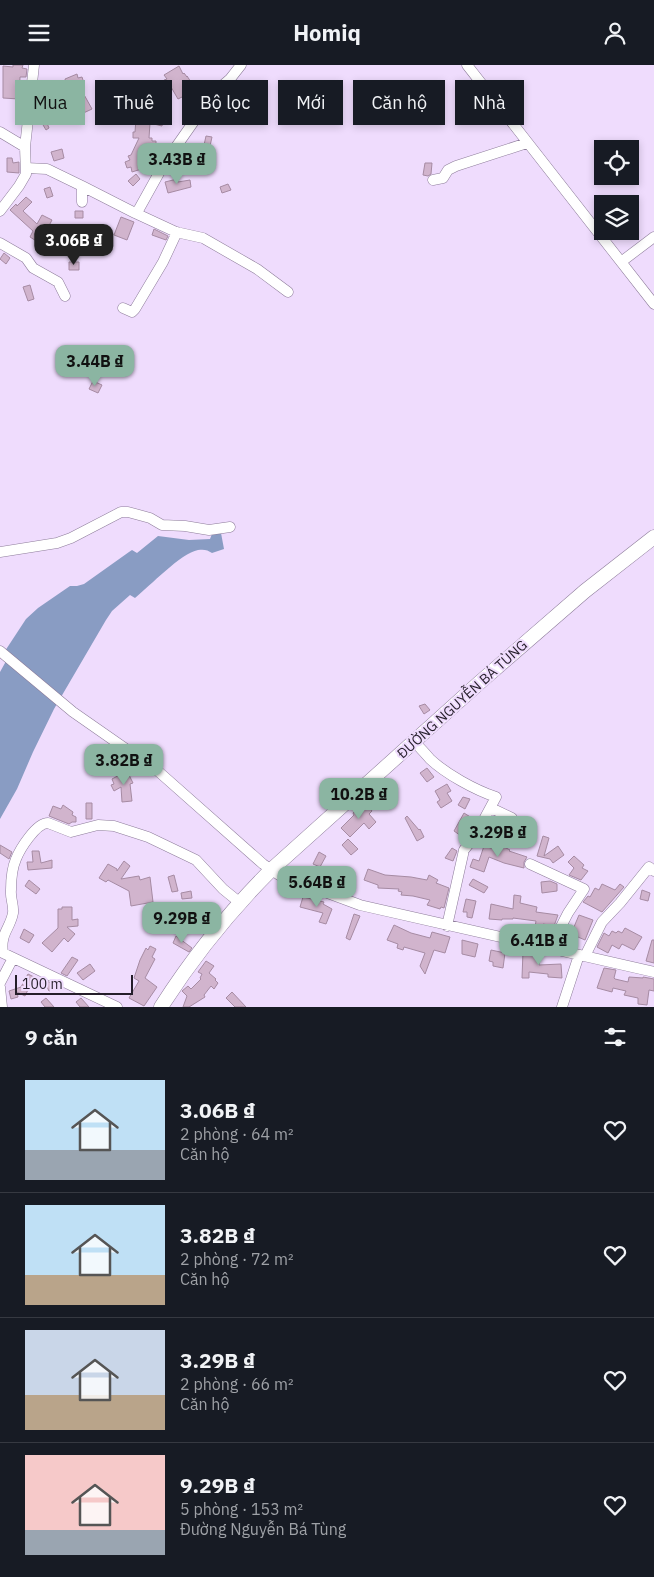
<!DOCTYPE html>
<html lang="vi">
<head>
<meta charset="utf-8">
<style>
	:root { --surface:#171b24; --page:#20242c; --text:#f1f3f6; --muted:#9ea1a6; --line:#363941; --accent:#8bb5a2 }
	body { margin:0; font-family:"IBM Plex Sans",sans-serif; background:var(--page); color:var(--text); height:100vh; display:flex; flex-direction:column; font-size:19px; white-space:nowrap }
	* { box-sizing:border-box; margin:0 }
	p { font-size:16px; color:var(--muted) }
	.icon { flex:none; width:28px; height:28px; fill:none; stroke:currentColor; stroke-width:2; stroke-linecap:round; stroke-linejoin:round }
	.map { position:relative; height:942px; overflow:hidden }
	.sheet { display:flex; flex-direction:column; background:var(--surface); flex:1 }
	.sheet>* { flex:none }
	.hud { position:absolute; left:15px; top:15px; width:625px; height:45px; display:flex; gap:10px }
	.tools { position:absolute; left:594px; top:75px; display:grid; gap:10px }
	.tools a { display:grid; place-items:center; width:45px; height:45px; border-radius:0px; background:var(--surface); box-shadow:0 2px 8px #0003; font-size:25px }
	.scale { position:absolute; left:15px; bottom:12px; width:118px; box-sizing:border-box; padding-left:5px; border:2px solid #251e2a; border-top:0; font-size:14px; line-height:18px; white-space:nowrap; color:#251e2a; -webkit-text-stroke:4px #efdcfd; paint-order:stroke }
	.price { position:absolute; translate:-50% -42px; padding:0 11px; border-radius:10px; background:var(--accent); color:#111; font-size:16px; line-height:32px; filter:drop-shadow(0 1px 2px #0008) }
	.price::after { content:''; position:absolute; left:50%; top:30px; width:15px; height:11px; margin-left:-8px; background:inherit; clip-path:polygon(0 0,100% 0,50% 100%) }
	.price.selected { background:#222; color:#fff }
	ul { padding:0; list-style:none }
	li { display:flex; align-items:center; gap:15px; height:125px; padding:0 25px }
	li+li { border-top:1px solid var(--line) }
	li span { display:grid; place-items:center; flex:none; width:140px; height:100px; border-radius:0px; color:#555 }
	li>.icon { margin-inline-start:auto }
	span .icon { width:60px; height:60px; fill:#fffc; stroke-width:1 }
	li b { font-size:21px }
	h2 { display:flex; justify-content:space-between; align-items:center; height:60px; padding:0 25px; font-size:21px }
	.tag { padding:0 18px; border-radius:0px; background:var(--surface); box-shadow:0 2px 8px #0003; font-size:18px; line-height:45px }
	.tag.selected { background:var(--accent); color:#111 }
	header { display:flex; justify-content:space-between; align-items:center; height:65px; padding:0 25px; background:var(--surface); font-size:22px; font-weight:700 }
	.map>svg:first-child { display:block }
	.water { fill:#899cc3 }
	.building { fill:#d1b4cd; stroke:#a68ba3 }
	.lines { fill:none; stroke-linecap:round; stroke-linejoin:round }
	.minor-casing { stroke:#8d7c9a; stroke-width:11 }
	.major-casing { stroke:#8d7c9a; stroke-width:15 }
	.minor { stroke:#fff; stroke-width:10 }
	.major { stroke:#fff; stroke-width:14 }
	.labels { text-anchor:middle; dominant-baseline:central; stroke-width:4; stroke-linejoin:round; paint-order:stroke }
	.street-label { font-size:14px; fill:#251e2a; stroke:#efdcfd }
</style>
</head>
<body>
<header><svg class="icon" aria-label="menu" viewBox="0 0 24 24"><path d="M4 6h16M4 12h16M4 18h16"/></svg>Homiq<svg class="icon" aria-label="person" viewBox="0 0 24 24"><circle cx="12" cy="8" r="4"/><path d="M4 21q1-7 8-7t8 7"/></svg></header>
<div class="map">
<svg width="654" height="942" viewBox="0 0 654 942">
	<rect width="100%" height="100%" fill="#efdcfd"/>
	<path class="water" d="M221,468L224,484L212,488C208,485 204,484 198,485C181,488 150,521 135,533L130,530L112,546L106,555L54,644L33,687L17,724L0,754V607L5,598V586L26,554L38,543L70,521H77L84,519L129,487L132,485L137,488L158,471L189,475L210,474L212,469Z"/>
	<path class="building" d="M13,0H23L22,3L27,4L26,12H20L19,34L3,33V1L13,2Z
		M179,1L183,9L184,8L187,12V11L195,23L199,32L193,34L195,39L188,43L182,32L178,34L171,22L169,23L164,15L167,14L164,10Z
		M77,9L78,13L82,12L84,18L81,20L84,25L82,26L92,44L77,51L74,45L76,44L68,32L65,14Z
		M38,32L40,37L47,34L51,43L45,46L47,49L44,51L49,63L46,65L39,53L36,55L35,54Z
		M151,38L159,39V44L165,45L162,61L150,58L149,73H152V76H156V85H151L146,96L154,100L132,107L131,102L127,103L125,97L130,95L128,91L131,90L139,73H133V67H135L136,54H131L132,47L142,48V44L148,45V39Z
		M206,71L212,72L210,81L204,80Z
		M62,84L64,93L54,96L51,87Z
		M7,93H12L13,98L19,97V108L7,107Z
		M425,98H432L431,109L428,111L423,110Z
		M136,109L140,114L133,121L128,116Z
		M177,114L178,117L190,115L191,122L168,128L165,117Z
		M228,119L231,125L222,128L220,122Z
		M50,122L53,131L47,133L44,124Z
		M26,132L32,137L23,146L37,159L42,150L52,155L42,174L40,173L38,177L30,172L33,166L10,145L16,139L17,141Z
		M75,146H83V153H75Z
		M121,152L134,157L127,175L114,170Z
		M154,164L168,171L166,175L152,170Z
		M4,188L10,193L6,199L0,194Z
		M69,197H79V205H69Z
		M30,220L34,234L28,236L23,222Z
		M93,316L102,320L98,328L89,324Z
		M425,639L430,645L424,649L419,641Z
		M427,703L434,712L427,717L420,708Z
		M127,706L133,718L130,719L132,736L122,737L121,722L114,726L111,720L114,719L112,714Z
		M447,719L451,726L447,728L452,736L441,743L437,737L440,735L435,726Z
		M463,732L470,734L465,744L458,740Z
		M86,738H92V754H86Z
		M366,738L372,746L369,749L376,757L369,764L364,758L350,772L341,763L354,750L353,748Z
		M63,740L73,747L72,750L76,752V757H72L69,759L49,751L53,741L61,744Z
		M464,748L472,753L466,765L469,766L464,773L454,766Z
		M407,751L419,765L420,764L424,772L417,776L405,753Z
		M543,771L549,773L544,791L558,781L564,790L553,798L550,794L537,791Z
		M348,774L358,784L351,790L342,780Z
		M0,780L12,787L9,794L0,788Z
		M500,780L510,785L509,786L527,792L524,797V803L504,798L489,792L484,807L470,802L473,794L479,796L484,781L498,785Z
		M452,783L457,786L453,796L445,793Z
		M32,786H39L41,798L52,795V803L28,805L27,797H33Z
		M319,787L326,791L320,802L313,799Z
		M574,791L584,800L582,803L588,806L581,815L569,810L574,803L568,797Z
		M124,796L130,801L121,814L139,811L140,815L150,812L153,837L131,841L129,826L108,815L106,817L99,813L108,799L117,804V806Z
		M368,804L385,810L411,812L427,815L429,810L438,815L436,818L449,823L444,843L441,842L440,844L427,840L430,835L413,831L401,830L402,827L398,826L399,824L378,823V820L364,815Z
		M174,810L178,826L172,827L168,812Z
		M344,812L353,816L350,824L341,820Z
		M473,814L488,822L484,828L469,820Z
		M29,815L40,824L36,829L25,821Z
		M550,816L557,819V826L542,828L541,817Z
		M602,819L615,825L620,819L624,822L602,847L583,837L588,831L590,832L595,823L599,825Z
		M642,825L650,828L648,836L640,834Z
		M191,826L192,833L182,834L181,828Z
		M514,830L521,831L520,838L537,842L536,847L558,850L554,861L543,859L542,863L535,862L536,856L513,853V854H502V855L489,854L491,839L513,844Z
		M303,832L324,837L323,839L332,844L326,859L319,857L323,848L300,842Z
		M466,834L476,836L472,853L467,852V847H463Z
		M62,842H72V855L78,854V861L67,862L75,869L68,877L64,873L52,887L42,878L58,863V844H62Z
		M354,849L360,851L350,875L346,873Z
		M579,850L593,855L585,875L571,869Z
		M394,860L411,868L430,873L432,867L450,872L445,888L434,885L425,909L420,901L425,888L404,882L403,885L397,883L398,879L387,875Z
		M625,863L642,872L634,885L622,879L619,884L612,880L608,888L597,882L604,868L609,871L612,866L616,868L618,866L622,868Z
		M24,864L34,870L29,878L20,873Z
		M176,871L192,883L189,887L173,878Z
		M462,875L478,879L475,892L462,889Z
		M652,875H654V898L646,896Z
		M150,881L156,884L152,892L155,894L145,913L157,922L144,941L129,933L139,916L134,913L140,895L146,883L148,885Z
		M491,885L505,888L503,903L493,901V897L489,896Z
		M523,886L540,888L539,900L561,899L562,913L548,912V909L529,907V913H522Z
		M72,892L78,895L67,911L61,908Z
		M206,896L214,901L209,908L216,914L215,915L218,918L214,924L211,921L204,930L205,932L189,942H183L187,931L182,926L188,921L191,924L201,914L200,913L202,909L198,907Z
		M90,899L95,906L83,915L77,908Z
		M604,903L616,905L614,913L615,914L628,917L629,912L643,913V912L654,914V926L649,925L647,940L638,939V933L624,930L626,926L613,923L612,927L597,923Z
		M28,909L34,912L25,931L17,927L18,932L11,934L9,926L21,922Z
		M44,915L56,920L54,924L49,926L46,920L43,919Z
		M232,927L246,942H235L226,933Z
		M46,933L54,942H45L41,937Z
		M81,933L89,942H80L76,937Z"/>
	<g class="lines">
		<defs>
			<path id="minor" d="M467,0L654,239
				M0,67L25,82
				M26,103L47,104L82,121V137
				M433,115L443,113L448,105L456,101L527,78
				M82,121L135,148L139,144L164,99L204,42L216,26L230,14L241,0
				M0,146L19,121L26,109L25,82L34,0
				M135,148L176,167L203,173L257,204L288,227
				M0,178L26,193L33,203L58,217L65,231
				M621,197L654,172
				M123,243L132,247L135,244L163,197L177,167
				M0,487L57,478L71,473L121,447H128L150,453L162,460L185,461L209,465L230,462
				M0,586L73,647L159,707L263,799L279,810L360,840L654,907
				M414,676C419,682 425,688 430,694C446,709 475,725 496,732L475,771L464,785L447,861
				M491,743L512,753
				M530,799L584,824L568,848L550,883
				M585,891L602,857L620,838L649,802L654,806
				M0,918L13,893
				M0,922L2,942
				M117,942L3,888C0,868 10,864 13,848C14,840 10,833 11,825C11,816 12,803 16,794C20,784 36,758 48,758L71,767L98,760L114,761L148,772L196,795L223,824L239,837
				M562,942L579,890"/>
			<path id="major" d="M161,942C193,892 229,847 271,805L479,618L585,526L654,472"/>
		</defs>
		<use href="#minor" class="minor-casing"/>
		<use href="#major" class="major-casing"/>
		<use href="#minor" class="minor"/>
		<use href="#major" class="major"/>
	</g>
	<g class="labels">
		<g class="street-label">
			<text transform="translate(462 634) rotate(-42)">ĐƯỜNG NGUYỄN BÁ TÙNG</text>
		</g>
	</g>
</svg>
<div class="tools">
<a><svg class="icon" aria-label="locate" viewBox="0 0 24 24"><circle cx="12" cy="12" r="6"/><path d="M12 2v4M12 18v4M2 12h4M18 12h4"/></svg></a>
<a><svg class="icon" aria-label="layers" viewBox="0 0 24 24"><path d="M12 4l9 5-9 5-9-5zM3 14l9 5 9-5"/></svg></a>
</div>
<div class="scale">100 m</div>
<b class="price" style="left:177px;top:120px">3.43B ₫</b>
<b class="price selected" style="left:74px;top:201px">3.06B ₫</b>
<b class="price" style="left:95px;top:322px">3.44B ₫</b>
<b class="price" style="left:124px;top:721px">3.82B ₫</b>
<b class="price" style="left:359px;top:755px">10.2B ₫</b>
<b class="price" style="left:498px;top:793px">3.29B ₫</b>
<b class="price" style="left:317px;top:843px">5.64B ₫</b>
<b class="price" style="left:182px;top:879px">9.29B ₫</b>
<b class="price" style="left:539px;top:901px">6.41B ₫</b>
<div class="hud">
<a class="tag selected">Mua</a>
<a class="tag">Thuê</a>
<a class="tag">Bộ lọc</a>
<a class="tag">Mới</a>
<a class="tag">Căn hộ</a>
<a class="tag">Nhà</a>
</div>
</div>
<section class="sheet">
<h2>9 căn<svg class="icon" aria-label="filters" viewBox="0 0 24 24"><path d="M4 7h16M4 17h16"/><circle cx="9" cy="7" r="2"/><circle cx="15" cy="17" r="2"/></svg></h2>
<ul>
<li><span style="background:linear-gradient(#bfe0f5 70%,#9aa5b1 0)"><svg class="icon" aria-label="home" viewBox="0 0 24 24"><path d="M3 11l9-7 9 7M6 9v11h12V9"/></svg></span><div><b>3.06B ₫</b><p>2 phòng · 64 m²</p><p>Căn hộ</p></div><svg class="icon" aria-label="heart" viewBox="0 0 24 24"><path d="M12 20l-8-8c-3-5 5-10 8-4 3-6 11-1 8 4z"/></svg></li>
<li><span style="background:linear-gradient(#bfe0f5 70%,#b9a48a 0)"><svg class="icon" aria-label="home" viewBox="0 0 24 24"><path d="M3 11l9-7 9 7M6 9v11h12V9"/></svg></span><div><b>3.82B ₫</b><p>2 phòng · 72 m²</p><p>Căn hộ</p></div><svg class="icon" aria-label="heart" viewBox="0 0 24 24"><path d="M12 20l-8-8c-3-5 5-10 8-4 3-6 11-1 8 4z"/></svg></li>
<li><span style="background:linear-gradient(#c9d6e8 65%,#b9a48a 0)"><svg class="icon" aria-label="home" viewBox="0 0 24 24"><path d="M3 11l9-7 9 7M6 9v11h12V9"/></svg></span><div><b>3.29B ₫</b><p>2 phòng · 66 m²</p><p>Căn hộ</p></div><svg class="icon" aria-label="heart" viewBox="0 0 24 24"><path d="M12 20l-8-8c-3-5 5-10 8-4 3-6 11-1 8 4z"/></svg></li>
<li><span style="background:linear-gradient(#f6c9c9 75%,#9aa5b1 0)"><svg class="icon" aria-label="home" viewBox="0 0 24 24"><path d="M3 11l9-7 9 7M6 9v11h12V9"/></svg></span><div><b>9.29B ₫</b><p>5 phòng · 153 m²</p><p>Đường Nguyễn Bá Tùng</p></div><svg class="icon" aria-label="heart" viewBox="0 0 24 24"><path d="M12 20l-8-8c-3-5 5-10 8-4 3-6 11-1 8 4z"/></svg></li>
</ul>
</section>
</body>
</html>
